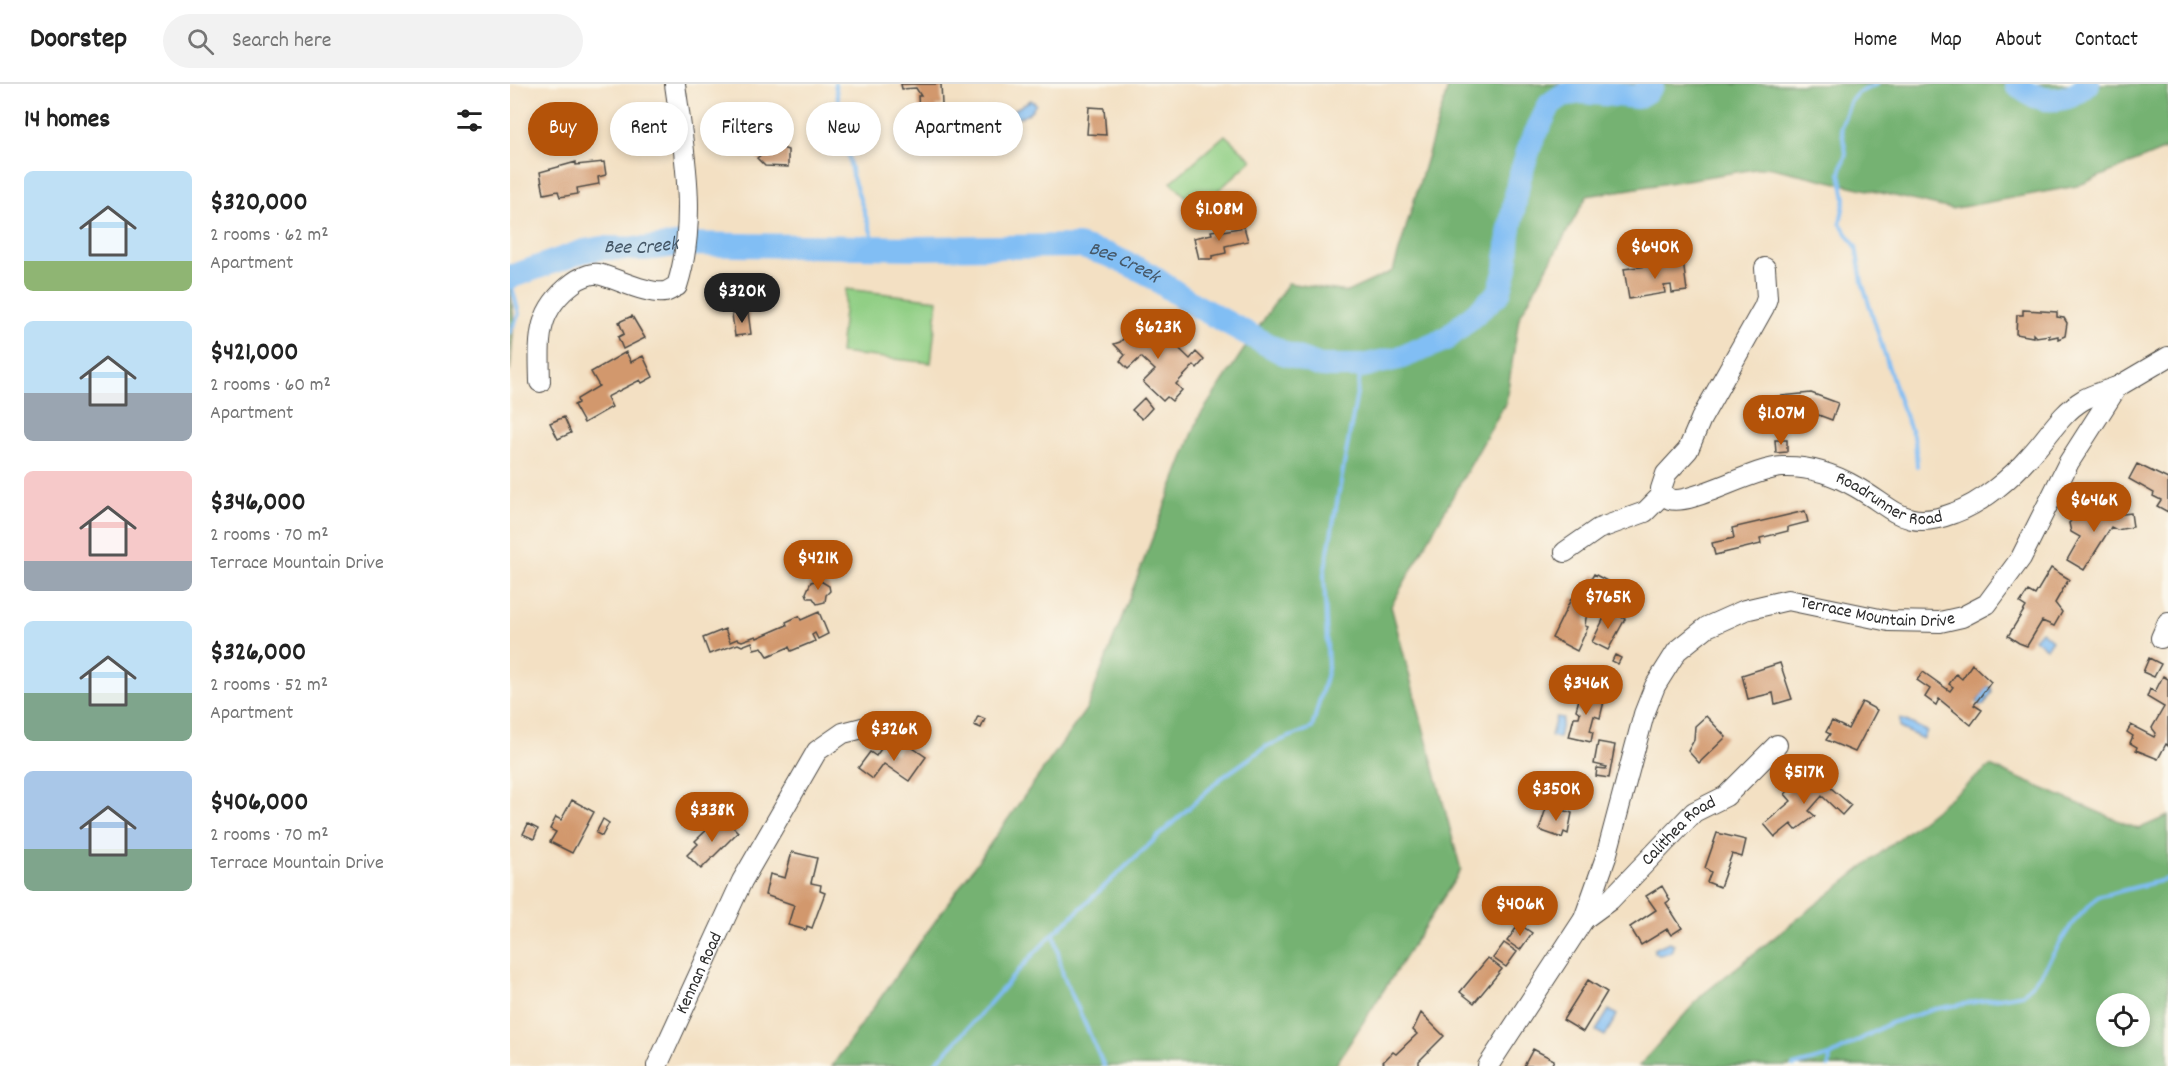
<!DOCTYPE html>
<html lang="en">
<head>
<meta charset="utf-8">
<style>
	:root { --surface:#fff; --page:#f2f2f2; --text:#222; --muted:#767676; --line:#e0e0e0; --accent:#b45309 }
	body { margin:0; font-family:Dekko,sans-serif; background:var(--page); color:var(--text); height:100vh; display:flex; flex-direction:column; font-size:22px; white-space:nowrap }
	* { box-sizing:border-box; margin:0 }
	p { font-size:20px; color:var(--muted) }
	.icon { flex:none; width:33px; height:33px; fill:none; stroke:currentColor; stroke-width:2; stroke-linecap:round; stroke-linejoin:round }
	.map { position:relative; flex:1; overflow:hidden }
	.panel { display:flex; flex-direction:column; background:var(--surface); width:510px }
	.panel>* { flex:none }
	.banner { position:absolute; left:18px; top:18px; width:570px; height:54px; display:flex; gap:12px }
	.tools { position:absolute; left:1586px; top:909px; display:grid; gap:12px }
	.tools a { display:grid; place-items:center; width:54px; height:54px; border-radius:50%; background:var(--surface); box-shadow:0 3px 9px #0003; font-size:30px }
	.price { position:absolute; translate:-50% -51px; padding:0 14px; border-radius:21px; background:var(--accent); color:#fff; font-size:20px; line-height:39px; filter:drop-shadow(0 2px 3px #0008) }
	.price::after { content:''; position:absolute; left:50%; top:36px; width:18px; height:14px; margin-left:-9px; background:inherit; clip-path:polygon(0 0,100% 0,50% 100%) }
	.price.on { background:#222; color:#fff }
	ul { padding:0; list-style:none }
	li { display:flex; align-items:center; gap:18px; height:150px; padding:0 24px }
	li span { display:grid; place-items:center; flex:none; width:168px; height:120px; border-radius:9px; color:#555 }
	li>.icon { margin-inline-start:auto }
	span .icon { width:72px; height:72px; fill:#fffc; stroke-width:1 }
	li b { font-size:26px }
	h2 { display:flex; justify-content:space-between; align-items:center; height:72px; padding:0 24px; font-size:26px }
	.tag { padding:0 21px; border-radius:27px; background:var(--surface); box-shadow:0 3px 9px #0003; font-size:21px; line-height:54px }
	.tag.on { background:var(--accent); color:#fff }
	header { display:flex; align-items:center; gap:36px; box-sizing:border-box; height:84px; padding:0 30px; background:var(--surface); border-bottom:2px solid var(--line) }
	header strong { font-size:28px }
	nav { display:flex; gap:33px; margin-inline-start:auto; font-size:21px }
	.search { width:420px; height:54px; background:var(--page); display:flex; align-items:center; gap:15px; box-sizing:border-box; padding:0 21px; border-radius:33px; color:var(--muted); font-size:22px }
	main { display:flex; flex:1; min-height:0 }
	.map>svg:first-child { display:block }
	.green { fill:#91cf85; stroke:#5e7d58; stroke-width:1.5 }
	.forest { fill:#74b272; stroke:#506e4e; stroke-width:1.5; fill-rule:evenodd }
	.water { fill:#81bef4; stroke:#567490; stroke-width:1.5 }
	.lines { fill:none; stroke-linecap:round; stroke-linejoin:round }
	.stream { stroke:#81bef4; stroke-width:4 }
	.river { stroke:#81bef4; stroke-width:24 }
	.building { fill:#d2986d }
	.minor-casing { stroke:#494642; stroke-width:22 }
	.minor { stroke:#fff; stroke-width:20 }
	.labels { text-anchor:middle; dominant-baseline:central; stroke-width:6; stroke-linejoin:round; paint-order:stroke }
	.street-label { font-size:18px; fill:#2b2b2b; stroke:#fbf7ec }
	.water-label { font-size:20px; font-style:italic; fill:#455767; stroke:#fbf7ec }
</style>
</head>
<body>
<header>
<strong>Doorstep</strong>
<div class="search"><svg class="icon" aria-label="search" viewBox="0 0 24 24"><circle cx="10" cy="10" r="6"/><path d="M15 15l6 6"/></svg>Search here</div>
<nav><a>Home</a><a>Map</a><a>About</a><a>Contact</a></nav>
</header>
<main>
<section class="panel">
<h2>14 homes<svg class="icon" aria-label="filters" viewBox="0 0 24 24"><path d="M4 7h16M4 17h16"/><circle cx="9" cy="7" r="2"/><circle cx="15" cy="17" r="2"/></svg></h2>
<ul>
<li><span style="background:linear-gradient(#bfe0f5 75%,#8fb573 0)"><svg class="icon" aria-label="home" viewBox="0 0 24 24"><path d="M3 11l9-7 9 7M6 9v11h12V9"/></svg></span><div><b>$320,000</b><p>2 rooms · 62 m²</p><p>Apartment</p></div></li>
<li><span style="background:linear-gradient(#bfe0f5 60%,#9aa5b1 0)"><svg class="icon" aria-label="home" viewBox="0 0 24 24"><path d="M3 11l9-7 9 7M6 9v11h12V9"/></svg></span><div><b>$421,000</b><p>2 rooms · 60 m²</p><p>Apartment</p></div></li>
<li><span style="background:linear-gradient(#f6c9c9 75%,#9aa5b1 0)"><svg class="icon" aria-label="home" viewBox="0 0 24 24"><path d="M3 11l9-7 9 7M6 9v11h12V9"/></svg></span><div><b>$346,000</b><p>2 rooms · 70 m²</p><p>Terrace Mountain Drive</p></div></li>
<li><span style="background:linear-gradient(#bfe0f5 60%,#7fa58c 0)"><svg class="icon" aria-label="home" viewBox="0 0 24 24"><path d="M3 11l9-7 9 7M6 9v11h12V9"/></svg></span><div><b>$326,000</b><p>2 rooms · 52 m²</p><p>Apartment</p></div></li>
<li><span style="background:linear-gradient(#a9c7e8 65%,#7fa58c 0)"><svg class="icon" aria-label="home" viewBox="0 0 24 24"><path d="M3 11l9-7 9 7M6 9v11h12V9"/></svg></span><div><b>$406,000</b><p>2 rooms · 70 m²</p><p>Terrace Mountain Drive</p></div></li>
</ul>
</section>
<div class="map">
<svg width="1658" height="982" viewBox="0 0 1658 982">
	<rect width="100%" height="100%" fill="#fbf7ec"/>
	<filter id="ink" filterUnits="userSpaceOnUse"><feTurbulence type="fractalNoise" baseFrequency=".0167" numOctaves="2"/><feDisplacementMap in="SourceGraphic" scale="12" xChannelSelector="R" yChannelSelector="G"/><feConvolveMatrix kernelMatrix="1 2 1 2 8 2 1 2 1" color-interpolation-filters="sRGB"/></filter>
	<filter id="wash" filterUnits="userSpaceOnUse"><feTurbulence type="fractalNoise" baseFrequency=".008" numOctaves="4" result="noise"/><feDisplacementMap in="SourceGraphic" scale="24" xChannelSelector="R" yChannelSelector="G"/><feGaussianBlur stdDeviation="1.35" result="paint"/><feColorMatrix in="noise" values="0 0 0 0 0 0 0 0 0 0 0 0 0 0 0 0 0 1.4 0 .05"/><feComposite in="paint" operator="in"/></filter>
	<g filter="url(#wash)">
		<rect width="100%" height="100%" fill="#f3e0c3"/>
		<path class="green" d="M715,51L742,76L688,125L661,98Z
			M336,205L428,216L421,279L330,269Z"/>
		<path class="forest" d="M939,0H1658V64L1567,102L1441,125L1258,83L1077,112L1009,234L996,318L881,522L951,786L825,982H322L577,624L689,333L778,199L837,208L883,187Z
			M0,204L4,238L0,287Z
			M1480,682L1628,745L1658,732V982H1129L1192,911ZM1596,920H1629V952H1596Z"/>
		<path class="water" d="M521,16L526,20C522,28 517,32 507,34L503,31L504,26Z
			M1531,547L1542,556L1536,564L1524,555Z
			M1477,603H1481L1482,608L1474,621L1470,622L1467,618Z
			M1046,633L1053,634L1049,654L1041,652Z
			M1390,634L1417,647L1413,655L1390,644Z
			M1159,858L1164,860L1161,868L1149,871L1144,868V865Z
			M1099,926L1107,931L1095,952L1086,947Z"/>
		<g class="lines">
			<path class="stream" d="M325,0L342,91L366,163
				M1367,0L1348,9L1341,16L1331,43L1336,69L1330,89L1335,115L1330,139L1346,163L1352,198L1389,316L1405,356L1407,382
				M0,195L9,230L0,248
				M422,982C465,940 501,891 544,849
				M594,982L553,891L544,849L710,695L757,662L802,644L818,585L814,490L852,282
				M1283,982L1320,972L1380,939L1425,925L1513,910L1530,891L1562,840L1587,813L1658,795
				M1319,982L1320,972"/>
			<g class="river">
				<path d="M1507,0C1528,21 1558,20 1578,0"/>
				<path id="s1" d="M0,193L74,167L92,164L135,165L173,160L407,164L568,162L599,171L637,189L681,219L773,269L811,282H852L889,274L936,255L989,209L996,185L999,150L1009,95L1021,59L1040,20L1053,11L1072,8L1127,13L1137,7L1142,0"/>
			</g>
		</g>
		<g id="blocks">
			<path class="building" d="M391,0H431L432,21L426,22L427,27L409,28L408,12H411L406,4L392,5Z
				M579,23L594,24L596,51L577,50Z
				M251,56L268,57L269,63L278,66V83L255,82L247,74L252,70Z
				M66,78V81L94,78L96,91L88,93L89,100L67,104L68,110L50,113L48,107L34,110L30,88Z
				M734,143L738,157L715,162L716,169L702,172V175H689L684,154L702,150L701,147L707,146L708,148Z
				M1173,177L1177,207L1162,209L1161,201L1154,202L1155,209L1119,215L1114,185L1152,180V184L1160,183L1159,179Z
				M1513,226L1547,228V233L1554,234L1557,239L1555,252L1548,255V252L1539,254V251L1526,253L1523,250V253L1506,250L1507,231H1513Z
				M238,228L241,250L225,252L222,230Z
				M122,232L135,254L113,265L108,253L114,250L109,238Z
				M643,239L680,275L686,268L694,276L687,284L684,281L666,300L672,306L662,317L657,313L653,317L633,298L645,286L631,273L618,285L610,277L615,271L604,260L610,258L625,243L632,250Z
				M116,268L121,278L133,272L143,293L132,299L130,296L97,313L102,323L74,339L64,321L68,319L67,315L89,302L81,288Z
				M1301,309L1328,319L1322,336L1295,326L1265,329L1262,313Z
				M634,314L642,324L632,335L622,326Z
				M54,333L61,349L48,355L40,339Z
				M1265,356H1277V368L1266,369Z
				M1627,380L1658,395V428L1647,422L1651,416L1643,412L1644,409L1619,395Z
				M1588,421L1605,431L1621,429L1623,443L1607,446L1601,443L1574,486L1557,476L1570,453L1561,448L1559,439L1565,433L1573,434L1579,424L1584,427Z
				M1295,427L1298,438L1278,443V447L1250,454L1251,460L1205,471L1202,459L1224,454L1222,444Z
				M1541,484L1559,495L1545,519L1552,528L1544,542L1532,537L1517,562L1509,559L1498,552L1516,523L1510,519L1518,507L1525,511Z
				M1084,490L1112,505L1101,523L1073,509Z
				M309,496L319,502L320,507L316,511L315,518L307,520L303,514H298L296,509L301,498Z
				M1062,513L1082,523L1076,534L1075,542L1078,543L1067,567L1042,554Z
				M1098,526L1115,535L1098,566L1082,558Z
				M309,528L318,550L308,555L305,549L302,551L305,557L281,567L279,563L258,572L252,563L244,565L242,558L232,562L228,560L199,570L193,554L215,545L220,558L227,555L232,557L246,552L247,554L277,541L276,538L289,532L291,536Z
				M1105,571L1111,574L1108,580L1102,577Z
				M1639,574L1651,580L1644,593L1633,588Z
				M1270,579L1282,615L1265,620L1263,609L1238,615L1232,591Z
				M1462,580L1481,598L1464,621L1472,626L1461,641L1429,615L1426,621L1415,613L1420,605L1407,596L1413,588L1440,607L1443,603L1439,600L1446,590L1452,595Z
				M1653,592L1658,595V662L1656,660L1648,675L1626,666L1627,663L1620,659L1623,652L1617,648L1621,641L1644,653L1646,649L1642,644L1654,623L1637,613L1640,605L1645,608Z
				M1071,608L1095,613L1090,634L1084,632L1080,647L1083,648L1081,658L1059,653L1064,633H1069L1070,629L1066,626Z
				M1352,618L1367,626L1345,668L1316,656L1320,650L1316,648L1322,637L1338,645Z
				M468,632L475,635L471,644L464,641Z
				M1196,632L1216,653L1189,679L1178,667L1184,656L1185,642Z
				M394,658L416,673L399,697L374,680L363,695L348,684L360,668L366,672L373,662L385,670Z
				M1088,658L1105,661L1099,694L1086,692L1087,684L1096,685L1097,683L1084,680Z
				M1308,693L1341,721L1332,731L1312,712L1299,727L1305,732L1286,746L1281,740L1265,753L1254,740L1281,717L1275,710L1292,695L1297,702Z
				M62,716L84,728L62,769L40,758L46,748L40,745L46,733L51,736Z
				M1037,721L1062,729L1058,750L1054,748L1052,754L1029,746Z
				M93,735L99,739L92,752L86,749Z
				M215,735L228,748L191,785L177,771L188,760L185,757L200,743L204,746Z
				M18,740L28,745L24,755L13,750Z
				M1207,749L1236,756L1232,773L1222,770L1210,803L1197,798L1201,788L1195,784Z
				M282,768L307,774L301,799L311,801L310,807L315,809L302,844L297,842L296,846L278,841L284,821L255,811L260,790L275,794Z
				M1152,802L1160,816L1156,819L1172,844L1161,851L1157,845L1131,861L1120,843L1146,826L1136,812Z
				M1009,840L1022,849L1010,866L997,857Z
				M994,859L1007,868L996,883L983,874Z
				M978,874L992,885L964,919L950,908Z
				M1078,896L1097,908L1073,948L1053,936Z
				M911,929L934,952L909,977V982H876L873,978L883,968L886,970L907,950L903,946Z
				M1023,965L1044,976L1041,982H1014Z"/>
		</g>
	</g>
	<g filter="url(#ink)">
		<use href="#blocks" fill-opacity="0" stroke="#494642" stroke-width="1.5"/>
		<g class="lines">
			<defs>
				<g id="minor">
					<path id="s2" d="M1255,184L1257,214L1254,223L1191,335L1178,366L1156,390L1151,405C1153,410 1155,413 1160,415C1180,422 1243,384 1272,383C1298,382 1324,390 1346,403C1385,425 1395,448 1444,429C1472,419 1501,394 1520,372C1538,353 1551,329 1573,316C1583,310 1596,307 1607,303"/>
					<path d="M30,298C29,255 26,227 63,199C69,194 81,189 88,190C106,194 138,211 155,208C159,207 164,203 167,202C188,137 174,66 165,0"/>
					<path d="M1055,468L1088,445L1135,428L1153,410"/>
					<path d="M1651,554L1658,538"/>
					<path id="s3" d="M1074,835L1100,816L1184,728L1216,712L1267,661"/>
					<path id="s4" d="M147,982L232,797L307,667L333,649L368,640"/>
					<path id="s5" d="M978,982L1074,835L1096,773L1134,630L1145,602L1167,567L1197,543L1235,526L1278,516L1379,537L1430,538L1452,533L1477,520L1511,474L1559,378L1607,303L1658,273"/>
				</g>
			</defs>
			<use href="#minor" class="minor-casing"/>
			<use href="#minor" class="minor"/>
		</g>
	</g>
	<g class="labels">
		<g class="street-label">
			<text stroke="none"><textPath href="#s2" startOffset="496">Roadrunner Road</textPath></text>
			<text stroke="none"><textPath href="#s5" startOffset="676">Terrace Mountain Drive</textPath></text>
			<text stroke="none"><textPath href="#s3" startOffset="130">Calithea Road</textPath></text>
			<text stroke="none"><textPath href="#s4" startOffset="102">Kennan Road</textPath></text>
		</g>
		<g class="water-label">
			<text stroke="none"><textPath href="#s1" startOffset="136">Bee Creek</textPath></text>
			<text stroke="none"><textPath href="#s1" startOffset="622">Bee Creek</textPath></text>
		</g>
	</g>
</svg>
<div class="tools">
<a><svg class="icon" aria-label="locate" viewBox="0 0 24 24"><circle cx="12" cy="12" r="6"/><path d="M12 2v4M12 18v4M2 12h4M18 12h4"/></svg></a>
</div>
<b class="price" style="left:709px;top:158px">$1.08M</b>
<b class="price" style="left:1145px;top:196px">$640K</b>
<b class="price on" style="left:232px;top:240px">$320K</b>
<b class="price" style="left:648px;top:276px">$623K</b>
<b class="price" style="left:1271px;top:362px">$1.07M</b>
<b class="price" style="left:1584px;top:449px">$646K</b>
<b class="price" style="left:308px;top:507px">$421K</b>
<b class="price" style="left:1098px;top:546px">$765K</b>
<b class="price" style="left:1076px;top:632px">$346K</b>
<b class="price" style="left:384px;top:678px">$326K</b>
<b class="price" style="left:1294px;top:721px">$517K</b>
<b class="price" style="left:1046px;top:738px">$350K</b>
<b class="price" style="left:202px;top:759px">$338K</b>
<b class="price" style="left:1010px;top:853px">$406K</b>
<div class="banner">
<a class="tag on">Buy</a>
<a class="tag">Rent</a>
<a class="tag">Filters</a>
<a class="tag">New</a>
<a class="tag">Apartment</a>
</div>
</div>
</main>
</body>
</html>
